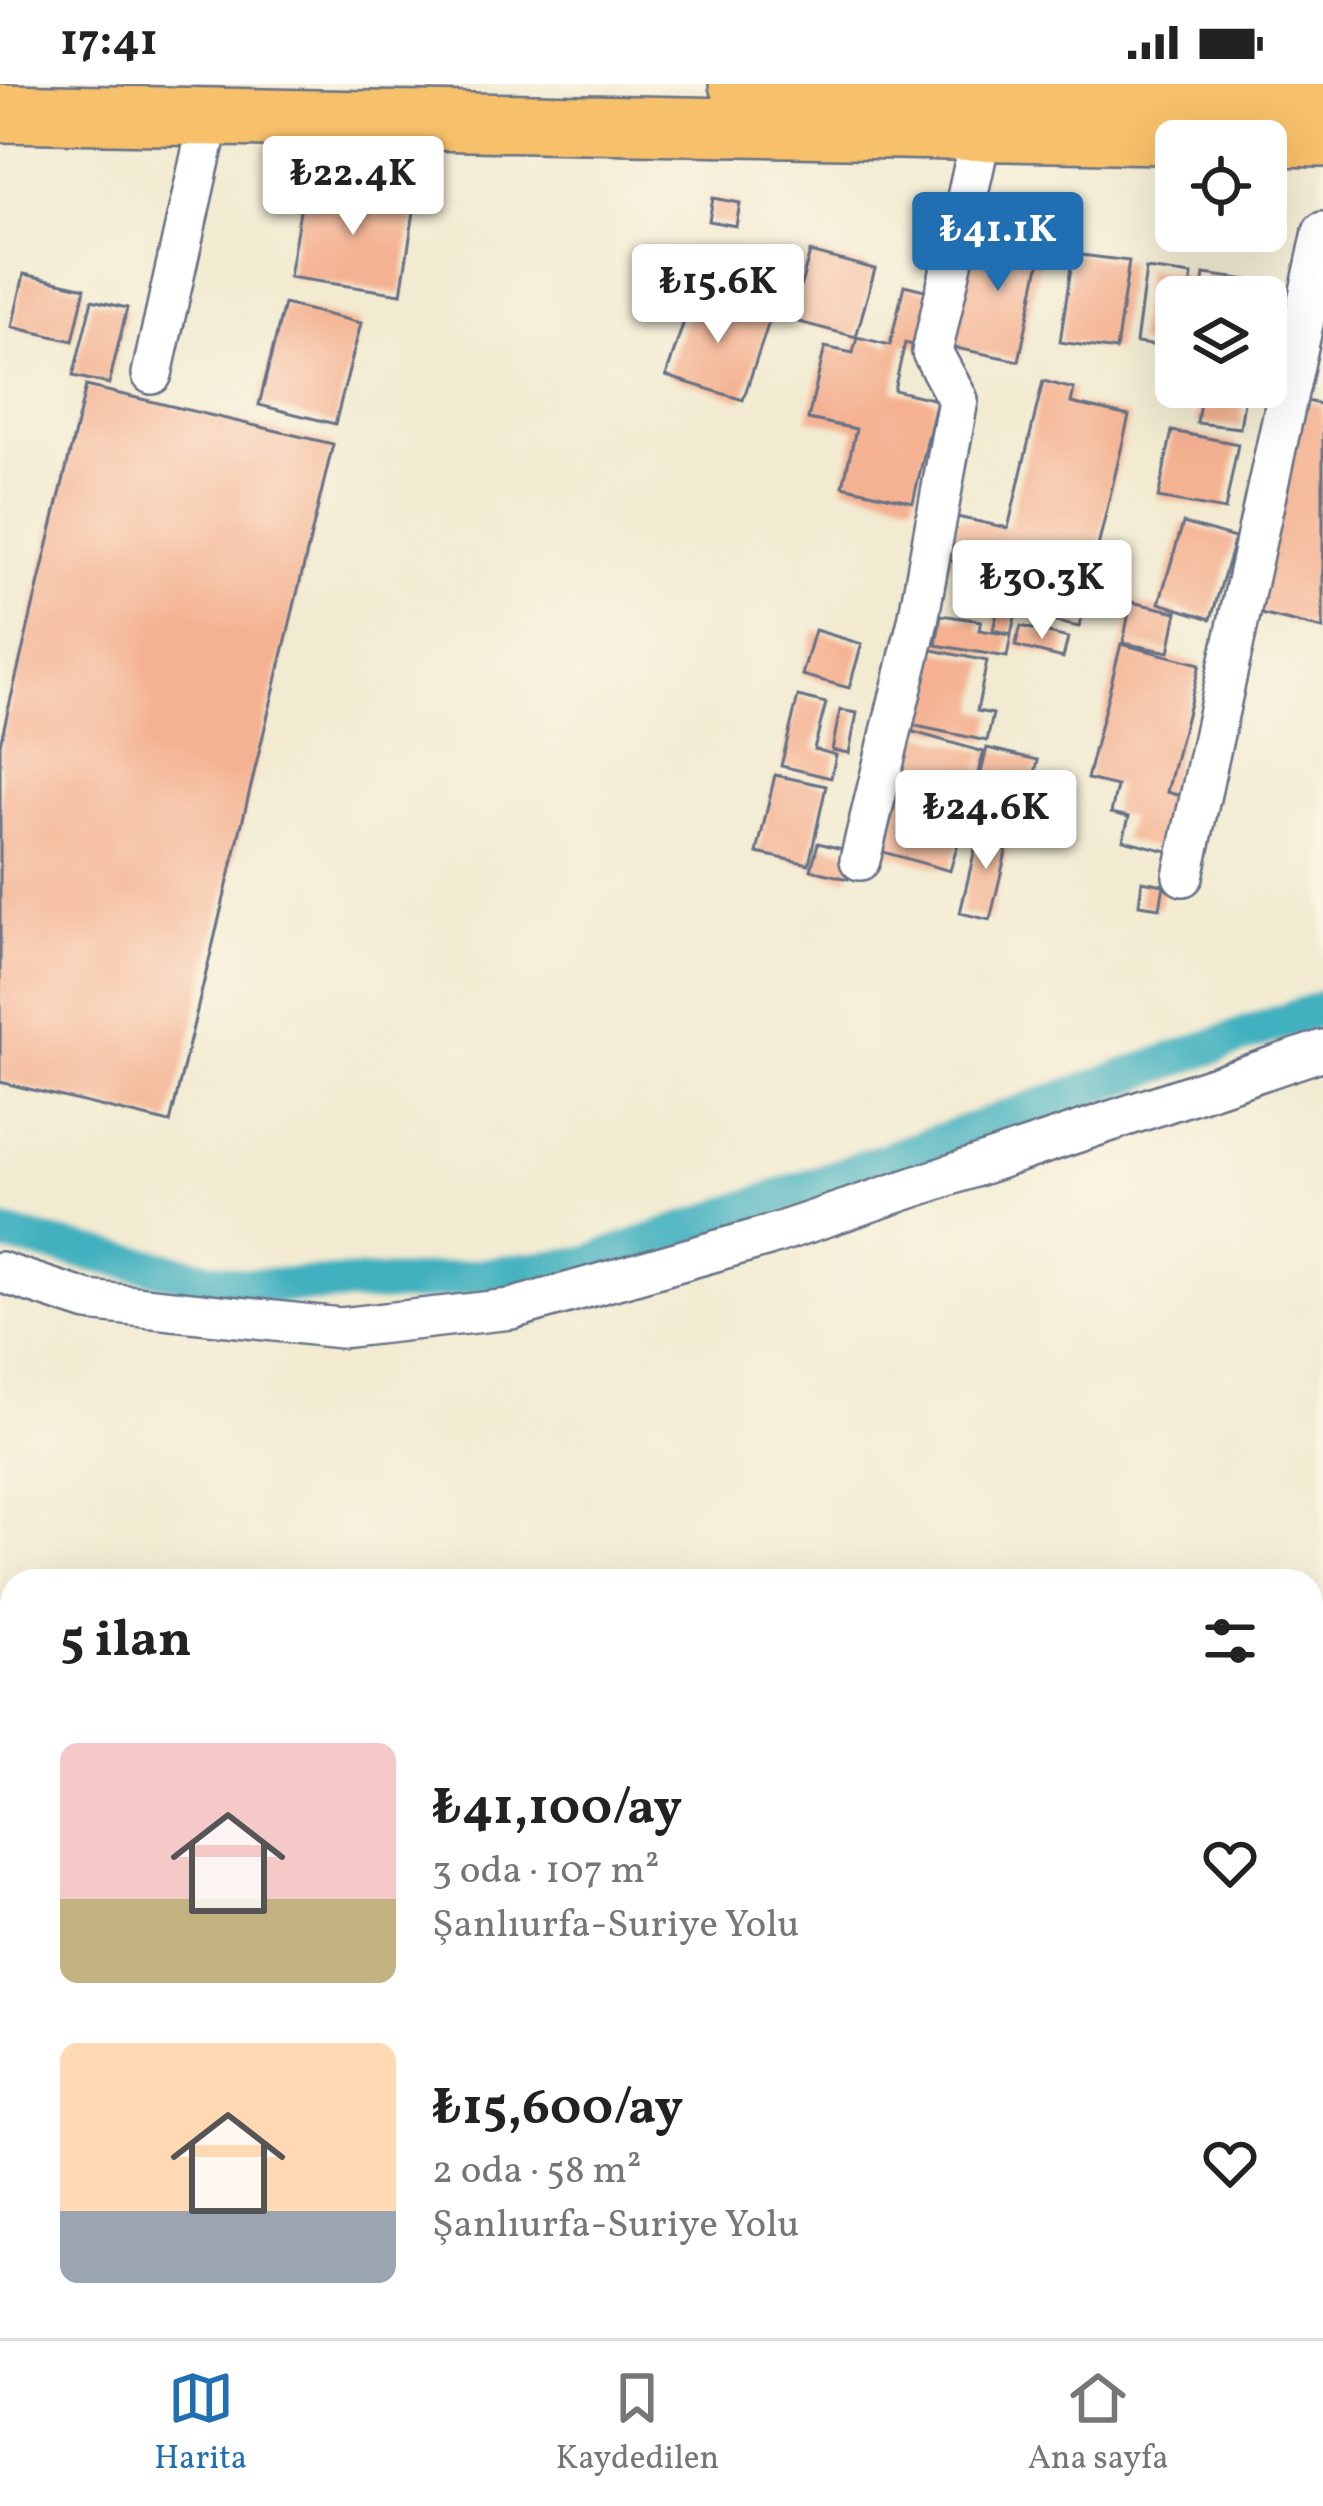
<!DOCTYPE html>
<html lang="tr">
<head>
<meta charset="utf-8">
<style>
	:root { --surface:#fff; --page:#f2f2f2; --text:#222; --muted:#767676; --line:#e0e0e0; --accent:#1f6fb2 }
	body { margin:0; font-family:Vollkorn,serif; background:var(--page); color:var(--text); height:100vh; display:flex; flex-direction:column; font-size:45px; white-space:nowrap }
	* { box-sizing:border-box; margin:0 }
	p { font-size:39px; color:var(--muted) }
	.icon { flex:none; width:66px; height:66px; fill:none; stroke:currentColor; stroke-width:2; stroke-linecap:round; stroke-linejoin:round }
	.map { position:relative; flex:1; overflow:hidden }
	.side { position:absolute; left:0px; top:1485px; width:1323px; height:771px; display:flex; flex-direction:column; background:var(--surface); border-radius:36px 36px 0 0; box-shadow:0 12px 48px #0002 }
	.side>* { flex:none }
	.controls { position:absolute; left:1155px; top:36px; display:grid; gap:24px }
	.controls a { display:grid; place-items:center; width:132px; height:132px; border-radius:18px; background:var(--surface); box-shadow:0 12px 48px #0002; font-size:60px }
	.price { position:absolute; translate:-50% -102px; padding:0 27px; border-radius:12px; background:#fff; color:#222; font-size:39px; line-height:78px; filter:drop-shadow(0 3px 6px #0008) }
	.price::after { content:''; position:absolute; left:50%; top:72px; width:36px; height:27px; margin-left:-18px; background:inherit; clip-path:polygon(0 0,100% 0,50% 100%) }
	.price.active { background:var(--accent); color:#fff }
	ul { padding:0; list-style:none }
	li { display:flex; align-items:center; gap:36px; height:300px; padding:0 60px }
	li span { display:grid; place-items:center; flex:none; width:336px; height:240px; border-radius:18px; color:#555 }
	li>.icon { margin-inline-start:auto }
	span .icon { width:144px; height:144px; fill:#fffc; stroke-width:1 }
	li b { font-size:51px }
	h2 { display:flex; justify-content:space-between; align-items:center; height:144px; padding:0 60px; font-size:51px }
	.status { display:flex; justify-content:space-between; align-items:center; height:84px; padding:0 60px; background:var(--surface); direction:ltr }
	.status svg { height:33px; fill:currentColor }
	.dock { display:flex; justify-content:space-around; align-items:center; height:168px; border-top:3px solid var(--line); background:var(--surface); font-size:33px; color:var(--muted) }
	.dock a { display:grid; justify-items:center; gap:6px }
	.dock .active { color:var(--accent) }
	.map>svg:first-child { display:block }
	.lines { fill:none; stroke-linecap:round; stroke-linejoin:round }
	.canal { stroke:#43b1bf; stroke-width:36 }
	.building { fill:#f4b292 }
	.minor-casing { stroke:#667186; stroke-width:44 }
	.highway-casing { stroke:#667186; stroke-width:62 }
	.minor { stroke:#fff; stroke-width:39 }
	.highway { stroke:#f7c06b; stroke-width:57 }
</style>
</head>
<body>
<div class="status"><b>17:41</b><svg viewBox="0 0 49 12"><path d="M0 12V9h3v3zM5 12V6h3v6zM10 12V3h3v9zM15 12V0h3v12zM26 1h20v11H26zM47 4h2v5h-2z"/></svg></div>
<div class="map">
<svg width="1323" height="2254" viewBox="0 0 1323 2254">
	<rect width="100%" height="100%" fill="#fcf5e5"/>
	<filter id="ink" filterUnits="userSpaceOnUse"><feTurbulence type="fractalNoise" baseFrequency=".00833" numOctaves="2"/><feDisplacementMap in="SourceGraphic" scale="24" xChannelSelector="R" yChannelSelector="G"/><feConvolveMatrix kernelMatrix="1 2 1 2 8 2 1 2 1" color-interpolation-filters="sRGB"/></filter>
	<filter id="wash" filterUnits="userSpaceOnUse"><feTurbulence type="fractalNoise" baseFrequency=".004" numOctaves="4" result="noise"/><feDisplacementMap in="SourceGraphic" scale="48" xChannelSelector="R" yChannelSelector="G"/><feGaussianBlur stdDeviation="2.7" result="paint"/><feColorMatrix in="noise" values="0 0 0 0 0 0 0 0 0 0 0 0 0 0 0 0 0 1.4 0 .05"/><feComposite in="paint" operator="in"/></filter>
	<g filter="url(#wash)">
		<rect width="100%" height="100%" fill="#f2ebd1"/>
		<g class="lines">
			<path class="canal" d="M0,1150L243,1202L410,1200L586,1180L1323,924"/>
		</g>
		<g id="blocks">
			<path class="building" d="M305,97L416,115L401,210L289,193Z
				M713,114L740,119L736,142L709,137Z
				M976,143L1044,157L1019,277L951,263Z
				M810,168L875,185L856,253L791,236Z
				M1073,170L1129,177L1116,266L1060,258Z
				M1146,185L1192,191L1189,213H1176V242H1171L1168,263L1136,259Z
				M24,190L85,204L73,257L12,243Z
				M1204,190L1263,198L1261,213H1201Z
				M904,201L941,210L928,265L905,259L894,306L937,316L913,418L843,402L856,345L808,335L825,263L853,269L857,253L890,261Z
				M694,207L771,232L743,316L666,292Z
				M92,216L127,224L109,300L73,292Z
				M284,220L361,239L335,340L259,321Z
				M1043,297L1074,305L1071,319L1129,332L1079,543L1016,529L1011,550L993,546L1006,489L947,476L957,433L1008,444Z
				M86,302L333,360L170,1039L0,998V660Z
				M1202,303L1246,304L1240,344L1197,339Z
				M1298,315L1323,321V545L1248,527Z
				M1172,347L1238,360L1225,426L1158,414Z
				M1183,439L1235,454L1211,535L1159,519Z
				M1131,518L1177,528L1169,568L1123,559Z
				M941,531L981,537L979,546L1011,551L1007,573L936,561Z
				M1021,542L1068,554L1063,574L1015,562Z
				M815,546L862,560L849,604L802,591Z
				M1121,560L1200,580L1167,708L1185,713L1171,768L1123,756L1129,733L1111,729L1117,702L1087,695Z
				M918,563L987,577L977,627L993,630L987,657L902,639Z
				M798,612L826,619L814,665L836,671L831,694L781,682Z
				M840,626L857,629L849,669L832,666Z
				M910,647L984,668L950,787L876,766Z
				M987,664L1038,676L1030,709L1064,716L1057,751L971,731Z
				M775,691L826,702L809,780L757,769Z
				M981,740L1011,747L990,836L960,829Z
				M818,759L854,768L848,795L811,786Z
				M1142,797L1164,801L1160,824L1139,821Z"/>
		</g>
	</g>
	<g filter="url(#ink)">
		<use href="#blocks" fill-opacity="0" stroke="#667186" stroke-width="3"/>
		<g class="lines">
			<defs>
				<path id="minor" d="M152,290L210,32
					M860,776L918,537L958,316L932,268L982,47
					M1183,792L1323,148
					M0,1188L88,1217L340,1244L511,1225L768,1152L1323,966"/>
				<path id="highway" d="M738,0L1323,9
					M0,29L1323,54"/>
			</defs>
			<use href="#minor" class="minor-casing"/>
			<use href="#highway" class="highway-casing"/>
			<use href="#minor" class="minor"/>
			<use href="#highway" class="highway"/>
		</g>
	</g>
</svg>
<div class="controls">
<a><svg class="icon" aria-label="locate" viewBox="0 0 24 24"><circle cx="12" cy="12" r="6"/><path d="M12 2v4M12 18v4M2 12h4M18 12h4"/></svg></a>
<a><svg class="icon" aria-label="layers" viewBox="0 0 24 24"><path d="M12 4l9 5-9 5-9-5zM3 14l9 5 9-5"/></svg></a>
</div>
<b class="price" style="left:353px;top:154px">₺22.4K</b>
<b class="price active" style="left:998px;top:210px">₺41.1K</b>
<b class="price" style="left:718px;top:262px">₺15.6K</b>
<b class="price" style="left:1042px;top:558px">₺30.3K</b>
<b class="price" style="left:986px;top:788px">₺24.6K</b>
<section class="side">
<h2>5 ilan<svg class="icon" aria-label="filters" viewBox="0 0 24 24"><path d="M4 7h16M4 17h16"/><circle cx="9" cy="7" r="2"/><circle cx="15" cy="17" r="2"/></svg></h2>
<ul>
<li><span style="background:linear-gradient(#f6c9c9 65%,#c2b280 0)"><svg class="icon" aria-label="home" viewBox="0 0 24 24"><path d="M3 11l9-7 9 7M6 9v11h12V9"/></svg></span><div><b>₺41,100/ay</b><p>3 oda · 107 m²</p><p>Şanlıurfa-Suriye Yolu</p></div><svg class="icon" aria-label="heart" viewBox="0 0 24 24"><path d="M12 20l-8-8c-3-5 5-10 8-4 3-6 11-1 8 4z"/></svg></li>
<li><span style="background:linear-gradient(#ffd9b3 70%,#9aa5b1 0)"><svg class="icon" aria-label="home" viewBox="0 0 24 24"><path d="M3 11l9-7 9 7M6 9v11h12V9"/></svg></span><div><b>₺15,600/ay</b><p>2 oda · 58 m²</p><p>Şanlıurfa-Suriye Yolu</p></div><svg class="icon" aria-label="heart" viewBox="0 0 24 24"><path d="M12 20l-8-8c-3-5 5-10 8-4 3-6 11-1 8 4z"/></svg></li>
</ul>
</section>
</div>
<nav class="dock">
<a class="active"><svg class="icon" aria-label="map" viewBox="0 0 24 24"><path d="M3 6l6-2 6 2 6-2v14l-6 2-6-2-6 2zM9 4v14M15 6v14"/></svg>Harita</a>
<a><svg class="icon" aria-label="saved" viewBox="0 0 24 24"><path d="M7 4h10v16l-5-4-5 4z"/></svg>Kaydedilen</a>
<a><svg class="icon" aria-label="home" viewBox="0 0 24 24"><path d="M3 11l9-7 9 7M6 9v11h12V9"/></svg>Ana sayfa</a>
</nav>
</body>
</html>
